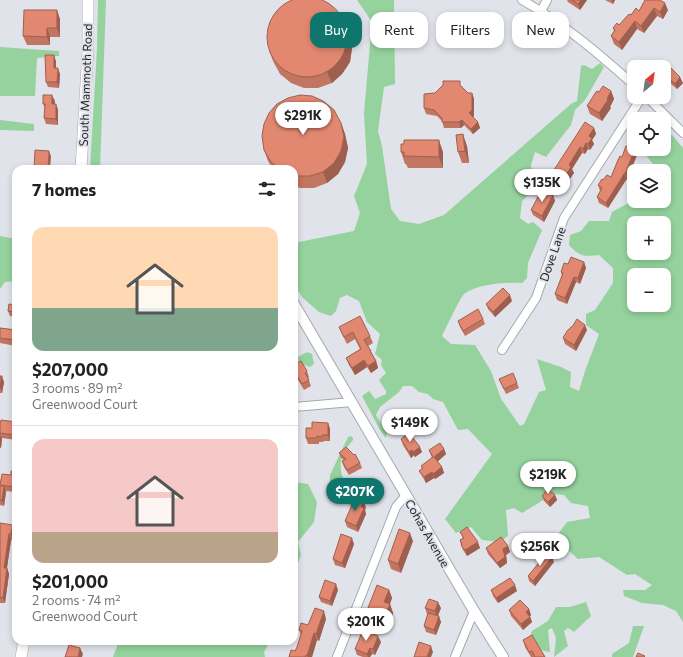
<!DOCTYPE html>
<html lang="en">
<head>
<meta charset="utf-8">
<style>
	:root { --surface:#fff; --page:#f6f6f6; --text:#222; --muted:#767676; --line:#e0e0e0; --accent:#0f766e }
	body { margin:0; font-family:Commissioner,sans-serif; background:var(--page); color:var(--text); height:100vh; display:flex; flex-direction:column; font-size:15px; white-space:nowrap }
	* { box-sizing:border-box; margin:0 }
	p { font-size:13px; color:var(--muted) }
	.icon { flex:none; width:22px; height:22px; fill:none; stroke:currentColor; stroke-width:2; stroke-linecap:round; stroke-linejoin:round }
	.map { position:relative; flex:1; overflow:hidden }
	.sheet { position:absolute; left:12px; top:165px; width:286px; height:480px; display:flex; flex-direction:column; background:var(--surface); border-radius:12px; box-shadow:0 2px 6px #0003 }
	.sheet>* { flex:none }
	.banner { position:absolute; left:310px; top:12px; width:313px; height:36px; display:flex; gap:8px }
	.needle { width:26px; rotate:29deg }
	.tools { position:absolute; left:627px; top:60px; display:grid; gap:8px }
	.tools a { display:grid; place-items:center; width:44px; height:44px; border-radius:8px; background:var(--surface); box-shadow:0 2px 6px #0003; font-size:20px }
	.price { position:absolute; translate:-50% -34px; padding:0 9px; border-radius:14px; background:#fff; color:#222; font-size:13px; line-height:26px; filter:drop-shadow(0 1px 2px #0008) }
	.price::after { content:''; position:absolute; left:50%; top:24px; width:12px; height:9px; margin-left:-6px; background:inherit; clip-path:polygon(0 0,100% 0,50% 100%) }
	.price.on { background:var(--accent); color:#fff }
	ul { padding:0; list-style:none }
	li { display:grid; align-content:center; gap:8px; height:212px; padding:0 20px }
	li+li { border-top:1px solid var(--line) }
	li span { display:grid; place-items:center; height:124px; border-radius:12px; color:#555 }
	li>.icon { margin-inline-start:auto }
	span .icon { width:72px; height:72px; fill:#fffc; stroke-width:1 }
	li b { font-size:17px }
	h2 { display:flex; justify-content:space-between; align-items:center; height:48px; padding:0 20px; font-size:17px }
	.pill { padding:0 14px; border-radius:12px; background:var(--surface); box-shadow:0 2px 6px #0003; font-size:14px; line-height:36px }
	.pill.on { background:var(--accent); color:#fff }
	.map>svg:first-child { display:block }
	.green { fill:#95d29d; fill-rule:evenodd }
	.lines { fill:none; stroke-linecap:round; stroke-linejoin:round }
	.minor-casing { stroke:#a5a8ae; stroke-width:10 }
	.tertiary-casing { stroke:#a5a8ae; stroke-width:12 }
	.secondary-casing { stroke:#a5a8ae; stroke-width:12 }
	.minor { stroke:#fff; stroke-width:8 }
	.tertiary { stroke:#fff; stroke-width:10 }
	.secondary { stroke:#fff; stroke-width:11 }
	.wall { fill:#c27561 }
	.shaded-wall { fill:#9e5f4f }
	.building { fill:#e28871; stroke:#9e5f4f }
	.labels { text-anchor:middle; dominant-baseline:central; stroke-width:4; stroke-linejoin:round; paint-order:stroke }
	.street-label { font-size:12px; fill:#1e1f22; stroke:#e0e3e9 }
</style>
</head>
<body>
<div class="map">
<svg width="683" height="657" viewBox="0 0 683 657">
	<rect width="100%" height="100%" fill="#e0e3e9"/>
	<path class="green" d="M98,0H106L100,169H90L97,48Z
		M357,0H394L395,84L384,87L378,131L382,146L391,209L400,221L419,224L444,215L571,104L577,101L581,66L584,65L592,69L600,63L604,67L585,100L575,110L571,125L546,157L535,152L531,165L534,189L522,201L520,218L528,224L533,222L542,230L528,263L527,278L522,283C506,282 477,284 464,294C460,298 446,328 442,336L451,344L475,345L491,371L501,399L520,426L524,424L539,392L546,390L537,359L561,367L571,372L570,387L579,391L585,371L599,334L586,325V314L595,310L613,283V268L599,255C583,257 579,256 569,245L570,235L581,231L589,221H609L612,212L634,200V201H664V171H655L657,169L641,149H664V128L673,136L683,148V622L676,611L663,605L642,603L624,596L623,590H645L652,585L635,574L627,575L599,557L578,559L555,538L567,522L590,518L588,506L571,503L564,495L553,494L522,513L514,508L506,510L508,536L500,542L482,540L471,527L456,533L445,519L492,454L468,429L458,430L443,402L433,399L428,394L419,392L412,386H403L399,392L380,407L376,415L387,433L386,438L380,430L362,396L369,391L375,399L386,394V391L379,380L386,373L381,365L382,360L375,354L380,334L367,322L359,301L347,295L340,298L336,311L331,316L319,312L303,298L294,285V243L354,231L360,213L354,196L367,164L364,113L372,22ZM634,223H664V253H634ZM634,275H664V305H634Z
		M0,47L59,51V56L37,58L35,96H0Z
		M0,120L34,124V131L0,130Z
		M0,236L16,239V281L5,282L0,289Z
		M307,352L312,354L314,364L310,367L301,364L294,368V359Z
		M351,436L353,438V440C341,454 337,463 344,481L354,479L366,483L370,489L366,499L350,500L343,496L339,488L330,483V475L348,437Z
		M294,482L308,484L317,502L314,522L298,542L301,555L294,574Z
		M586,602L591,616L574,632L568,628L564,631L568,646L554,657L556,638L552,628L548,630L550,652L544,651L528,642L532,631L548,621L556,607H570Z
		M633,626H644L633,657H612V654L629,643Z
		M119,641H278L274,645H268L264,652L265,657H113Z"/>
	<g class="lines">
		<defs>
			<path id="minor" d="M522,0C563,23 599,54 634,85
				M541,11L547,0
				M647,97L683,133
				M502,350L536,298L564,218L642,97
				M294,407L352,402
				M337,657L396,507L406,495
				M455,657L474,611"/>
			<path id="tertiary" d="M294,304L474,611L503,657"/>
			<path id="secondary" d="M81,169L88,49V0
				M21,657L24,641"/>
		</defs>
		<use href="#minor" class="minor-casing"/>
		<use href="#tertiary" class="tertiary-casing"/>
		<use href="#secondary" class="secondary-casing"/>
		<use href="#minor" class="minor"/>
		<use href="#tertiary" class="tertiary"/>
		<use href="#secondary" class="secondary"/>
	</g>
	<path class="wall" d="M567,0H587L580,10L568,2Z
		M605,0H615L613,4Z
		M645,0L668,10L663,19L657,16L644,33L637,29L622,50L614,44L611,36L614,31L613,28L619,25L631,15L639,11Z
		M60,19V37H50V45H27L23,36Z
		M350,34L352,48L350,62L342,74L332,83L318,88H304L291,83L280,74L273,61L269,50Z
		M56,61V68L60,74L59,88L48,87L46,82Z
		M664,67L683,83L677,89L670,83L668,84L664,80Z
		M462,87L468,93H472L474,99V116L472,117L478,122L480,128L473,134L464,125L461,128H444L442,121L437,116L426,114L424,108L435,93Z
		M611,91L614,99L610,107L611,108L602,121L590,114L587,106L599,92Z
		M55,101L54,104H56L58,110V125L46,124L44,118L45,108L43,104Z
		M341,123L345,134L348,148L345,162L338,174L327,183L314,188H300L294,186V169H273L268,161L264,150Z
		M594,128L596,134L592,140L594,144L590,150L588,149L585,154L582,153L572,169L574,173L564,187L555,182L552,173Z
		M467,146L469,163H462L458,152Z
		M401,152H443V168H408L406,164H405Z
		M637,155L627,180H626L608,208L599,203L597,197L600,191L598,185L603,180L611,177L622,157Z
		M553,195L555,201L544,222L533,215L531,210L539,198Z
		M584,262L586,268L580,284L576,282L567,304L557,300L555,294L562,276L561,272L568,264Z
		M512,301L495,317L488,309L486,304Z
		M16,305V317L10,316L8,311Z
		M483,319L485,324L465,336L460,327L458,321Z
		M339,327L370,336L373,343L368,346L376,361L378,368L371,373L367,367L355,375L349,365L346,358L360,349L355,339L347,344L342,334Z
		M0,328L16,330V346L0,343Z
		M587,330L576,351L565,344L563,338Z
		M294,365L307,371L309,377L308,378L311,386L304,390L294,373Z
		M0,376L4,382L2,393H0Z
		M499,379L517,383L519,388L506,394Z
		M16,394V411L15,410L13,405Z
		M16,422V440L2,438L1,448H0V423Z
		M328,423L330,429V441H324L323,442H319V444H308L306,438L312,428Z
		M294,426L297,433L298,446H294Z
		M401,439L422,452L415,457L414,455L411,458L403,445Z
		M444,449L446,454L437,462L442,467L444,473L435,479L434,478L426,483L422,476L419,471L422,469L421,466L432,458L429,450Z
		M339,453L360,463L362,468L349,475L344,467L342,461L344,460L341,458Z
		M16,472V492L5,491L6,492L4,506L0,505V486H1L0,485Z
		M555,495L557,500L550,507L544,501L542,496Z
		M366,508L365,510L366,514L358,532L347,527L345,521Z
		M0,523L15,530L13,540H11L7,568L9,574L5,603H0Z
		M460,532L480,548L467,556L463,550L461,545L460,540L463,538Z
		M413,541L401,573L391,569L388,560Z
		M354,544L345,568L335,565L333,559Z
		M508,546L510,552L506,555L507,563L500,568L488,554L486,548Z
		M554,562L535,586L529,581L528,576Z
		M338,590L332,606L321,602L319,597Z
		M389,590L392,598L390,604L393,613L391,620L384,617L381,626L369,621L366,613Z
		M491,590L517,591L498,603L493,596Z
		M425,608H441L438,616L441,622L436,635L426,632L424,626L428,614H427Z
		M529,609L531,615L530,616L532,622L523,630L511,616L509,610Z
		M326,619L319,641L317,640L312,657H289L295,651L297,647L301,635L299,630L308,625Z
		M523,640L545,657H531L525,647Z
		M381,642L375,655L372,654L370,657H363L357,655L355,649Z"/>
	<path class="shaded-wall" d="M581,0H587L580,10L578,4Z
		M612,0H615L613,4Z
		M665,3L668,10L663,19L660,12Z
		M654,8L657,16L644,33L641,26Z
		M57,10L60,19V37L57,28Z
		M635,21L637,29L622,50L619,42Z
		M346,23L350,34L352,48L350,62L342,74L332,83L327,72Z
		M47,28L50,37V45L47,37Z
		M54,55L56,61V74L54,68Z
		M58,68L60,74L59,88L57,82Z
		M668,77L670,83L668,84L666,78Z
		M680,77L683,83L677,89L675,84Z
		M611,91L614,99L610,107L611,108L602,121L599,113Z
		M472,93L474,99V116L471,119L469,113Z
		M52,95L55,101L54,110L52,104Z
		M56,104L58,110V125L56,119Z
		M462,120L464,125L461,128L459,122Z
		M478,122L480,128L473,134L471,129Z
		M341,123L345,134L348,148L345,162L338,174L327,183L323,172Z
		M594,128L596,134L592,140L594,144L590,150L588,144L589,136Z
		M463,134L467,146L469,163L465,151Z
		M439,140L443,152V168L439,157Z
		M586,143L588,149L585,154L583,149Z
		M580,147L582,153L572,169L574,173L564,187L562,181L569,165Z
		M635,149L637,155L627,180L625,174Z
		M49,151L51,156L50,169H48Z
		M624,174L626,180L608,208L606,203Z
		M553,195L555,201L544,222L542,216Z
		M584,262L586,268L580,284L578,278Z
		M574,277L576,282L567,304L565,298Z
		M510,295L512,301L495,317L493,312Z
		M585,325L587,330L576,351L574,345Z
		M16,331V344L15,340Z
		M364,360L367,367L355,375L352,368Z
		M376,361L378,368L371,373L368,366Z
		M2,376L4,382L2,393L0,387Z
		M328,423L330,429V441L328,435Z
		M294,426L297,433L298,446L295,437Z
		M0,434L2,439L1,448L0,446Z
		M420,447L422,452L415,457L413,452Z
		M444,449L446,454L436,463L434,457Z
		M412,450L414,455L411,458L409,452Z
		M442,467L444,473L435,479L433,474Z
		M432,472L434,478L426,483L424,477Z
		M4,486L6,492L4,506L2,500Z
		M555,495L557,500L550,507L548,502Z
		M364,502L366,508L365,510L366,514L358,532L356,526L361,507Z
		M13,525L15,530L13,540L11,534Z
		M410,533L413,541L401,573L398,564Z
		M9,534L11,540L7,568L9,574L5,603L3,598L4,568Z
		M352,538L354,544L345,568L342,563Z
		M478,542L480,548L467,556L465,550Z
		M508,546L510,552L506,555L507,563L500,568L497,563L503,549Z
		M552,557L554,562L535,586L533,581Z
		M336,584L338,590L332,606L330,601Z
		M515,585L517,591L498,603L496,598Z
		M389,590L392,598L387,611L384,602Z
		M438,602L441,608L437,617L435,611Z
		M390,604L393,613L391,620L387,611Z
		M381,609L384,617L381,626L378,617Z
		M529,609L531,615L528,618L526,612Z
		M324,611L326,619L319,641L316,634Z
		M439,616L441,622L436,635L434,630Z
		M530,617L532,622L523,630L521,624Z
		M314,633L317,640L312,657H308L307,656Z
		M378,636L381,642L375,655L373,649Z
		M431,646L433,652L431,657H427Z
		M80,648L83,654L82,657H78Z
		M370,648L372,654L370,657H368L367,654Z"/>
	<path class="building" d="M267 37a40 40 0 1 1 80 0a40 40 0 1 1-80 0Z
		M572,0H581L578,4Z
		M645,0H660L665,3L660,12L654,8L641,26L635,21L619,42L611,36L615,30L613,28L617,23L619,25L629,14L631,15L636,8L639,11Z
		M24,10H57V28H47V37L23,36Z
		M45,55H54V68H58L57,82H46Z
		M664,61L680,77L675,84L668,77L666,78L664,76V67H659Z
		M443,81H460V85L468,93H472V110L469,113L478,122L471,129L462,120L459,122H442V118L434,110L424,108V94L435,93L443,85Z
		M603,86L611,91L607,99L608,100L599,113L587,106L596,92L597,91L599,92Z
		M43,95H52V104H56V119L44,118L45,104H43Z
		M300,95L312,96L323,101L334,110L341,123L344,137L341,151L334,163L323,172L310,176H294V169H279L271,162L264,150L262,136L264,124L269,113L277,104L288,98Z
		M585,122L594,128L589,136L592,138L588,144L586,143L583,149L580,147L569,165L571,167L562,181L553,176L554,174L552,173Z
		M463,134L465,151L458,152L456,135Z
		M404,140H439V157L404,156V152H401V144H404Z
		M626,146L635,149L625,174H624L606,203L597,197L602,188L598,185L602,179L603,180L607,175L611,177L618,160L620,156L622,157Z
		M35,150L49,151L48,169H34Z
		M544,190L553,195L542,216L531,210L538,197L539,198Z
		M571,257L584,262L578,278L574,277L565,298L555,294L563,273L561,272L564,263L568,264Z
		M503,288L510,295L493,312L486,304Z
		M9,304L16,305V312L8,311Z
		M478,309L483,319L463,331L458,321Z
		M360,316L370,336L364,340L371,351H370L376,361L368,366L364,360L352,368L346,358L361,349L353,332L344,337L339,327Z
		M577,319L585,325L574,345L563,338L567,331L571,327H572Z
		M0,328L16,330L15,340L0,338Z
		M301,361L307,371L305,373L309,380L302,384L294,371V365Z
		M513,373L517,383L504,389L499,379Z
		M0,376H2L0,387Z
		M14,394H16V405H13Z
		M1,420L16,422V435L0,433V423Z
		M312,422L328,423V435H322L321,437L317,436V438H306V428H312Z
		M294,429L295,437L294,438Z
		M409,433L420,447L413,452L412,450L409,452L401,439Z
		M440,443L444,449L434,457L442,467L433,474L432,472L424,477L419,471L423,468L421,466L433,457L429,450Z
		M346,447L354,455L355,454L360,463L347,470L342,461L346,459L339,453Z
		M11,471L16,472V487L0,485L2,474L11,475Z
		M0,486H4L2,500H0Z
		M548,489L555,495L548,502L542,496Z
		M355,498L364,502L361,507L364,508L356,526L345,521Z
		M0,523L13,525L11,534H9L4,568H7L3,598L0,597Z
		M467,527L478,542L465,550L461,545L462,544L460,540L464,538L460,532Z
		M399,529L410,533L398,564L388,560Z
		M341,534L352,538L342,563L333,559Z
		M501,537L508,546L503,549L505,557L497,563L486,548Z
		M547,553L552,557L533,581L528,576Z
		M510,578L515,585L496,598L491,590Z
		M325,580L336,584L330,601L319,597Z
		M377,585L389,590L384,602L390,604L387,611L381,609L378,617L366,613Z
		M429,599L438,602L435,611L425,608Z
		M520,600L529,609L526,612L530,617L521,624L509,610Z
		M315,608L324,611L316,634L314,633L307,656L306,655L305,657H289L291,650L295,651L297,647L302,631L299,630L301,623L308,625Z
		M428,613L439,616L434,630L424,626Z
		M363,630L378,636L373,649L370,648L367,654L355,649Z
		M532,635L545,657H535L532,651L529,652L523,640Z
		M419,642L431,646L427,657H414Z
		M69,645L80,648L78,657H65Z
		M638,653L645,656L644,657H636Z"/>
	<g class="labels">
		<g class="street-label">
			<text transform="translate(85 85) rotate(-88)">South Mammoth Road</text>
			<text transform="translate(552 254) rotate(-71)">Dove Lane</text>
			<text transform="translate(428 533) rotate(60)">Cohas Avenue</text>
		</g>
	</g>
</svg>
<div class="tools">
<a><svg class="needle" viewBox="-14 -14 28 28"><path d="M0-13l5 13h-10z" fill="#e53935"/><path d="M0 13l5-13h-10z" fill="#767676"/></svg></a>
<a><svg class="icon" aria-label="locate" viewBox="0 0 24 24"><circle cx="12" cy="12" r="6"/><path d="M12 2v4M12 18v4M2 12h4M18 12h4"/></svg></a>
<a><svg class="icon" aria-label="layers" viewBox="0 0 24 24"><path d="M12 4l9 5-9 5-9-5zM3 14l9 5 9-5"/></svg></a>
<a>+</a>
<a>−</a>
</div>
<b class="price" style="left:303px;top:136px">$291K</b>
<b class="price" style="left:542px;top:203px">$135K</b>
<b class="price" style="left:410px;top:443px">$149K</b>
<b class="price" style="left:548px;top:495px">$219K</b>
<b class="price on" style="left:355px;top:512px">$207K</b>
<b class="price" style="left:540px;top:567px">$256K</b>
<b class="price" style="left:366px;top:642px">$201K</b>
<div class="banner">
<a class="pill on">Buy</a>
<a class="pill">Rent</a>
<a class="pill">Filters</a>
<a class="pill">New</a>
</div>
<section class="sheet">
<h2>7 homes<svg class="icon" aria-label="filters" viewBox="0 0 24 24"><path d="M4 7h16M4 17h16"/><circle cx="9" cy="7" r="2"/><circle cx="15" cy="17" r="2"/></svg></h2>
<ul>
<li><span style="background:linear-gradient(#ffd9b3 65%,#7fa58c 0)"><svg class="icon" aria-label="home" viewBox="0 0 24 24"><path d="M3 11l9-7 9 7M6 9v11h12V9"/></svg></span><div><b>$207,000</b><p>3 rooms · 89 m²</p><p>Greenwood Court</p></div></li>
<li><span style="background:linear-gradient(#f6c9c9 75%,#b9a48a 0)"><svg class="icon" aria-label="home" viewBox="0 0 24 24"><path d="M3 11l9-7 9 7M6 9v11h12V9"/></svg></span><div><b>$201,000</b><p>2 rooms · 74 m²</p><p>Greenwood Court</p></div></li>
</ul>
</section>
</div>
</body>
</html>
